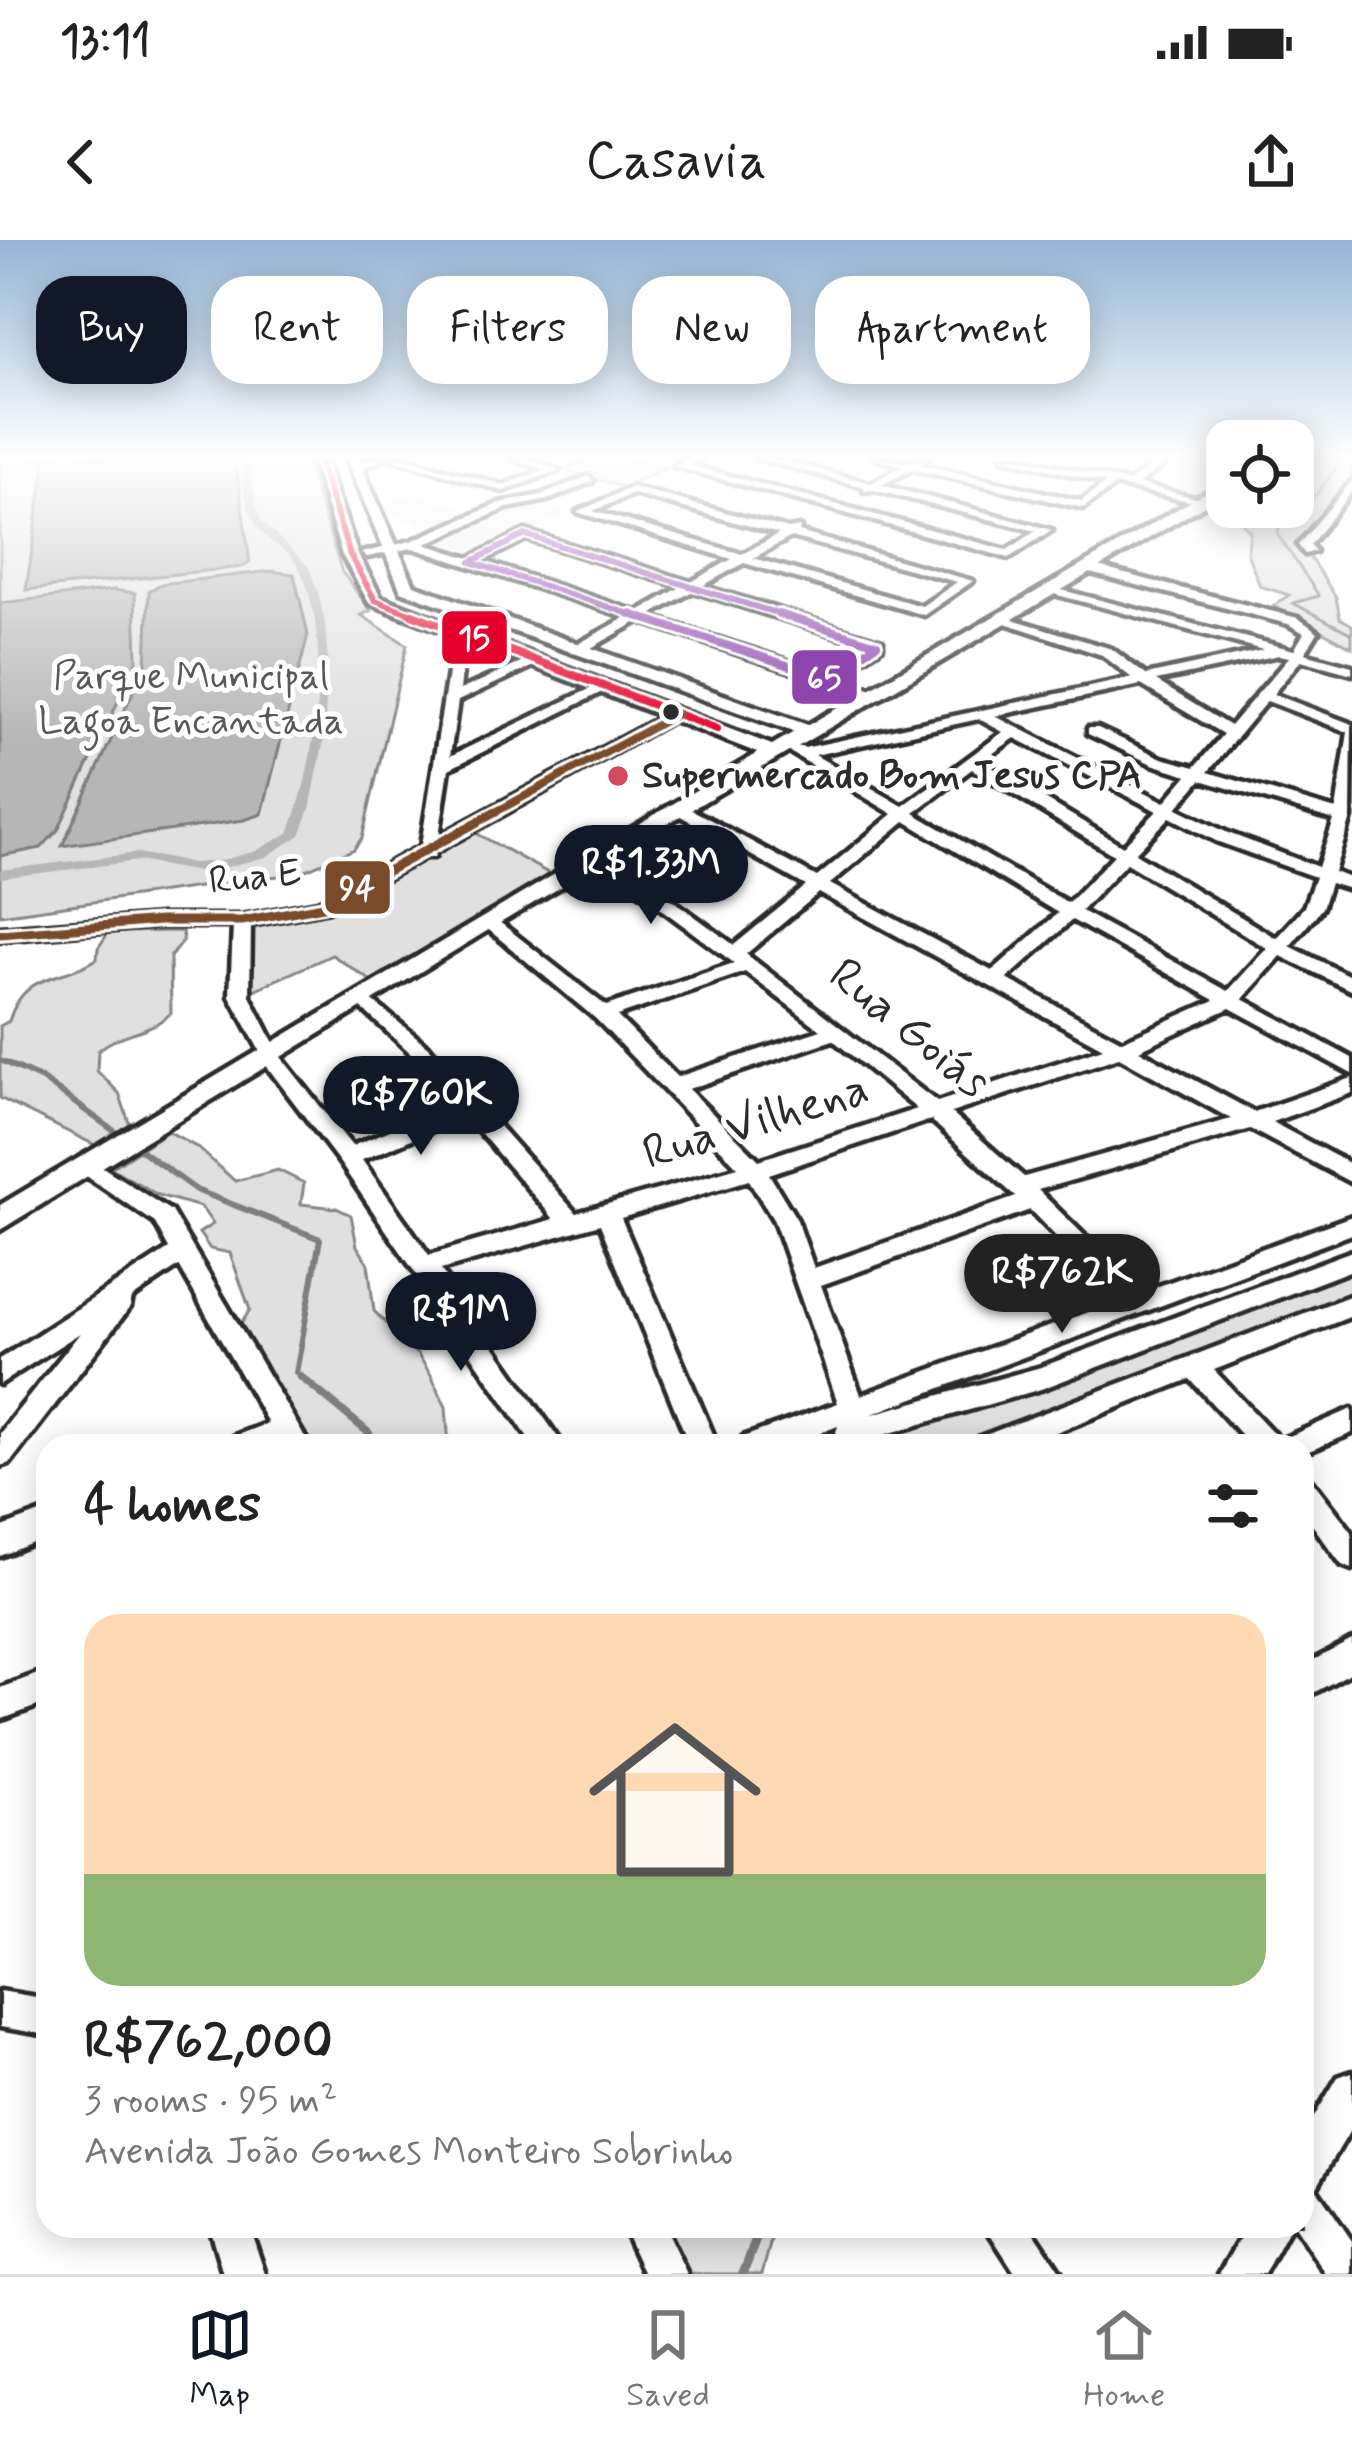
<!DOCTYPE html>
<html lang="en">
<head>
<meta charset="utf-8">
<style>
	:root { --surface:#fff; --page:#f2f2f2; --text:#222; --muted:#767676; --line:#e0e0e0; --accent:#111827 }
	body { margin:0; font-family:Mynerve,sans-serif; background:var(--page); color:var(--text); height:100vh; display:flex; flex-direction:column; font-size:45px; white-space:nowrap }
	* { box-sizing:border-box; margin:0 }
	p { font-size:39px; color:var(--muted) }
	.icon { flex:none; width:66px; height:66px; fill:none; stroke:currentColor; stroke-width:2; stroke-linecap:round; stroke-linejoin:round }
	.map { position:relative; flex:1; overflow:hidden }
	.panel { position:absolute; left:36px; top:1194px; width:1278px; height:804px; display:flex; flex-direction:column; background:var(--surface); border-radius:36px; box-shadow:0 6px 30px #0003 }
	.panel>* { flex:none }
	.guide { position:absolute; left:36px; top:36px; width:1281px; height:108px; display:flex; gap:24px }
	.fabs { position:absolute; left:1206px; top:180px; display:grid; gap:24px }
	.fabs a { display:grid; place-items:center; width:108px; height:108px; border-radius:24px; background:var(--surface); box-shadow:0 6px 30px #0003; font-size:60px }
	.price { position:absolute; translate:-50% -102px; padding:0 27px; border-radius:42px; background:var(--accent); color:#fff; font-size:39px; line-height:78px; filter:drop-shadow(0 3px 6px #0008) }
	.price::after { content:''; position:absolute; left:50%; top:72px; width:36px; height:27px; margin-left:-18px; background:inherit; clip-path:polygon(0 0,100% 0,50% 100%) }
	.price.active { background:#222; color:#fff }
	ul { padding:0; list-style:none }
	li { display:grid; align-content:center; gap:24px; height:636px; padding:0 48px }
	li+li { border-top:3px solid var(--line) }
	li span { display:grid; place-items:center; height:372px; border-radius:36px; color:#555 }
	li>.icon { margin-inline-start:auto }
	span .icon { width:216px; height:216px; fill:#fffc; stroke-width:1 }
	li b { font-size:51px }
	h2 { display:flex; justify-content:space-between; align-items:center; height:144px; padding:0 48px; font-size:51px }
	.tag { padding:0 42px; border-radius:36px; background:var(--surface); box-shadow:0 6px 30px #0003; font-size:42px; line-height:108px }
	.tag.active { background:var(--accent); color:#fff }
	.status { display:flex; justify-content:space-between; align-items:center; height:84px; padding:0 60px; background:var(--surface); direction:ltr }
	.status svg { height:33px; fill:currentColor }
	header { display:flex; justify-content:space-between; align-items:center; height:156px; padding:0 48px; background:var(--surface); font-size:54px; font-weight:600 }
	.menu { display:flex; justify-content:space-around; align-items:center; height:168px; border-top:3px solid var(--line); background:var(--surface); font-size:33px; color:var(--muted) }
	.menu a { display:grid; justify-items:center; gap:6px }
	.menu .active { color:var(--accent) }
	.map>svg:first-child { display:block }
	.built { fill:#efefef }
	.green { fill:#e0e0e0; stroke:#868686; stroke-width:3 }
	.water { fill:#b6b6b6; stroke:#7e7e7e; stroke-width:3 }
	.lines { fill:none; stroke-linecap:round; stroke-linejoin:round }
	.stream-far4 { stroke:#7e7e7e; stroke-width:3 }
	.stream-far3 { stroke:#7e7e7e; stroke-width:4.5 }
	.stream-far2 { stroke:#7e7e7e; stroke-width:6 }
	.stream-far1 { stroke:#7e7e7e; stroke-width:8 }
	.stream { stroke:#7e7e7e; stroke-width:9 }
	.canal { fill:#b6b6b6; fill-rule:evenodd }
	.minor-casing { stroke:#2b2b2b; stroke-width:9 }
	.major-casing { stroke:#2b2b2b; stroke-width:9 }
	.minor { fill:#fff; fill-rule:evenodd }
	.major { fill:#fff; fill-rule:evenodd }
	.bus-1-far1-casing { stroke:#fff; stroke-width:10 }
	.bus-1-casing { stroke:#fff; stroke-width:14 }
	.bus-2-far1-casing { stroke:#fff; stroke-width:10 }
	.bus-2-casing { stroke:#fff; stroke-width:14 }
	.bus-3-far1-casing { stroke:#fff; stroke-width:14 }
	.bus-3-casing { stroke:#fff; stroke-width:16 }
	.bus-1-far1 { stroke:#e4002b; stroke-width:6 }
	.bus-1 { stroke:#e4002b; stroke-width:8 }
	.bus-2-far1 { stroke:#8e44ad; stroke-width:6 }
	.bus-2 { stroke:#8e44ad; stroke-width:8 }
	.bus-3-far1 { stroke:#7a4b2a; stroke-width:8 }
	.bus-3 { stroke:#7a4b2a; stroke-width:9 }
	.bus-dot { fill:#2b2b2b; stroke:#fff; stroke-width:4.5 }
	.poi-dot { fill:#d1495b; stroke:#fff; stroke-width:4.5 }
	.labels { text-anchor:middle; dominant-baseline:central; stroke-width:10; stroke-linejoin:round; paint-order:stroke }
	.far-park-label { font-size:39px; fill:#585858; stroke:#fff }
	.far-poi-label { font-size:39px; font-weight:bold; fill:#2b2b2b; stroke:#fff; text-anchor:start }
	.far-street-label { font-size:39px; fill:#2b2b2b; stroke:#fff }
	.street-label { font-size:48px; fill:#2b2b2b; stroke:#fff }
	.line-badge { stroke:#fff; stroke-width:4.5 }
	.badge-label { font-size:33px; text-anchor:middle; font-weight:bold; fill:#fff }
</style>
</head>
<body>
<div class="status"><b>13:11</b><svg viewBox="0 0 49 12"><path d="M0 12V9h3v3zM5 12V6h3v6zM10 12V3h3v9zM15 12V0h3v12zM26 1h20v11H26zM47 4h2v5h-2z"/></svg></div>
<header><svg class="icon" aria-label="back" viewBox="0 0 24 24"><path d="M15 5l-7 7 7 7"/></svg>Casavia<svg class="icon" aria-label="share" viewBox="0 0 24 24"><path d="M12 15V3M7 8l5-5 5 5M5 13v7h14v-7"/></svg></header>
<div class="map">
<svg width="1352" height="2034" viewBox="0 0 1352 2034">
	<rect width="100%" height="100%" fill="#fff"/>
	<filter id="ink" filterUnits="userSpaceOnUse"><feTurbulence type="fractalNoise" baseFrequency=".00833" numOctaves="2"/><feDisplacementMap in="SourceGraphic" scale="24" xChannelSelector="R" yChannelSelector="G"/><feConvolveMatrix kernelMatrix="1 2 1 2 8 2 1 2 1" color-interpolation-filters="sRGB"/></filter>
	<g filter="url(#ink)">
		<path class="built" d="M413,254L478,274L440,290L375,269Z
			M543,265L567,273L469,319L423,304L511,266Z"/>
		<path class="green" d="M0,218H305L342,332L371,371L361,375L407,405L362,598L354,609L299,633L0,675Z
			M592,218H623L664,228L623,247L563,230Z
			M1300,218H1352V237L1300,303L1336,357L1340,378L1352,385V407L1274,366L1289,355L1260,346L1247,313L1250,292L1235,273L1238,267H1293V251L1303,244L1300,235L1293,233Z
			M476,593L557,638L376,744L332,715L247,753L248,687L328,672Z
			M182,691L183,700L170,717L171,773C149,794 120,791 98,811L97,831L119,853L130,885L97,906L0,858V786L9,781C25,729 60,743 97,719L98,708L109,692Z
			M168,891L198,908L235,941L278,930L304,943L301,964L336,968L351,975L357,1006L368,1023L374,1071L418,1115L431,1135L446,1167L449,1206H313L238,1088L250,1070L230,1013L210,1009L199,993L213,984L201,967L158,955L111,928Z
			M1352,1026V1053L952,1206H886L882,1198Z
			M663,1986H775L762,2034H683Z"/>
		<path class="water" d="M46,218H235L250,322L242,327L26,350Z
			M271,331L294,334L308,395L262,574L244,580L62,606L146,424L149,351L161,344Z
			M114,350L135,353L137,421L58,590L41,608L0,616V363Z"/>
		<g class="lines">
			<path class="stream-far4" d="M1293,259L1316,255L1341,222L1338,218
				M1280,267L1278,295L1319,356L1293,363L1352,394"/>
			<path class="stream-far3" d="M0,820L12,825"/>
			<path class="stream-far2" d="M5,822L42,839L196,950L320,999L296,1133L305,1140"/>
			<path class="stream-far1" d="M301,1137L369,1193L372,1206"/>
			<path class="stream" d="M743,2034L761,1986"/>
			<path class="canal" d="M240,218H248L256,264L262,282L308,326L318,352L325,384L328,421L324,499L310,569L300,595L266,617L219,629L193,631L138,621L0,638V630L138,613L193,623L219,621L256,611L289,593C316,526 334,395 299,328C292,314 277,307 265,296C244,276 244,245 240,218Z"/>
			<defs>
				<path id="minor" d="M372,218H386L360,229L351,227Z
					M390,218H405L503,245L544,230L512,218H526L559,230L503,251Z
					M688,218H701L689,225L1007,310L1036,291L874,250L864,251V247L756,218H772L871,243L902,226L875,218L910,222L929,218L920,224L1081,261L1106,243L1002,218H1020L1129,242L1161,218H1172L1139,244L1208,261L1202,264L1116,245L1083,268L912,229L882,245L1052,290L1009,318L674,226Z
					M589,236L593,241L548,260L507,268L425,304L470,318L525,291L691,342L732,319L577,272L632,247L788,289L800,287L799,292L973,341L924,375L744,323L702,346L882,401V407L838,437L881,452V458L876,459L639,381L584,412H574V406L627,377L413,308L367,317L361,313L411,301L500,263L541,255ZM633,254L779,294L742,314L593,271ZM791,297L957,342L922,366L753,318ZM526,299L681,347L637,372L482,321ZM693,351L866,405L825,433L649,376Z
					M1352,241V251L1310,305L1315,311L1305,314L1298,305Z
					M1090,325L1298,378L1318,392L1305,413L1352,426V434L1301,420L1273,454L1352,484L1351,578L1334,632L1352,639V650L1330,643L1322,668L1290,706L1352,737V751L1281,716L1243,759L1352,818V834L1230,768L1139,810L1254,872L1352,838V853L1272,882L1352,925V943L1250,889L1038,950L1142,1052L1352,976V994L869,1175L1041,1127L1352,1011V1030L1041,1149L880,1196L885,1206H857L839,1200L836,1192L838,1186L786,1206H739L743,1197L838,1163L774,981L749,940L621,978L718,1206H690L600,984L441,1030L564,1206H534L340,923L259,816L261,813L230,756L233,686H160L0,700V688L160,676H242L318,662L421,606L454,394L466,391L460,450L532,418L544,421L458,461L450,516L600,444L612,447L449,529L439,596L672,471L684,474L437,611L434,617H425L329,670L251,685L250,756L281,817L352,906L455,863L415,817L357,764L354,760L364,754L429,807L576,973L738,927L596,779L478,681L487,676L493,677L606,766L734,723L595,620V612H607L734,705L806,646L675,573V567H687L817,637L893,574L783,508V502L804,508L1132,438L1102,415L1002,382V376L1112,409L1146,435L1263,410L1050,353V347L1294,410L1304,393L1288,384L1086,332ZM1279,415L1289,417L1230,486L1156,441ZM1141,445L1223,494L1195,527L1162,518L1098,488H1088V494L1152,524L1188,535L1165,562L995,476ZM1267,461L1348,492L1336,570L1208,532ZM979,479L1003,492L903,566L815,515ZM1015,498L1157,571L1123,606L982,521ZM972,529L1114,615L1068,663L914,573ZM1201,540L1334,580L1318,627L1228,593L1177,568ZM1170,577L1216,601L1315,637L1304,667L1276,698L1135,613ZM905,581L1058,673L992,731L830,644ZM1126,623L1267,708L1228,751L1081,671ZM819,653L1103,808L937,862L746,714ZM1072,680L1215,760L1122,801L1007,739ZM745,732L821,790L677,837L617,776ZM833,800L917,869L759,920L688,849ZM1119,817L1231,879L1024,937L951,873ZM466,876L554,979L429,1015L362,920ZM931,880L1016,957L814,1028L797,980L769,934ZM1030,970L1119,1061L861,1155L821,1045Z
					M87,917L171,971L310,1206H228L232,1197L268,1183L179,1026L132,1058L130,1067L10,1223L0,1226V1193L80,1093L0,1144V1119L169,1009L155,983L79,931L76,925Z
					M1352,1055V1076L1214,1130L1280,1200L1352,1169V1193L1302,1214V1206H1251L1190,1139L1021,1206H976L980,1197Z
					M1302,1236L1312,1240L1352,1292V1329L1342,1325L1302,1271Z
					M48,1270V1297L0,1316V1288Z
					M1352,1400V1432L1302,1459V1426Z
					M48,1430V1462L0,1480V1448Z
					M0,1751L48,1759V1795L0,1787Z
					M1352,1832V1887L1316,1948L1352,2001V2034H1326L1294,1986H1302V1897L1338,1837Z
					M209,1986H249L265,2034H223Z
					M622,1986H664L687,2034H644Z
					M985,1986H1030L1062,2034H1016Z
					M1247,1986H1290L1264,2034H1219Z"/>
				<path id="major" d="M312,218H324L358,315L381,357L772,505L794,492L401,351L346,218H358L414,345L808,485L1222,243L1227,242V252L495,686L0,990V965L758,513L369,363L342,315Z"/>
			</defs>
			<use href="#minor" class="minor-casing"/>
			<use href="#major" class="major-casing"/>
			<use href="#minor" class="minor"/>
			<use href="#major" class="major"/>
			<defs>
				<path id="bus-1-far1" d="M318,218L350,315L375,360L420,377"/>
				<path id="bus-1" d="M412,374L717,489"/>
				<path id="bus-2-far1" d="M639,377L471,322L525,295L789,377"/>
				<path id="bus-2" d="M630,374L827,438L877,404L779,374"/>
				<path id="bus-3-far1" d="M490,575L677,474"/>
				<path id="bus-3" d="M0,694L160,681H242L323,666L496,572"/>
			</defs>
			<use href="#bus-1-far1" class="bus-1-far1-casing"/>
			<use href="#bus-1" class="bus-1-casing"/>
			<use href="#bus-2-far1" class="bus-2-far1-casing"/>
			<use href="#bus-2" class="bus-2-casing"/>
			<use href="#bus-3-far1" class="bus-3-far1-casing"/>
			<use href="#bus-3" class="bus-3-casing"/>
			<use href="#bus-1-far1" class="bus-1-far1"/>
			<use href="#bus-1" class="bus-1"/>
			<use href="#bus-2-far1" class="bus-2-far1"/>
			<use href="#bus-2" class="bus-2"/>
			<use href="#bus-3-far1" class="bus-3-far1"/>
			<use href="#bus-3" class="bus-3"/>
		</g>
	</g>
	<linearGradient id="sky" x2="0" y2="1"><stop stop-color="#94b5d4"/><stop offset="0.43" stop-color="#fff"/><stop offset="1" stop-color="#fff" stop-opacity="0"/></linearGradient>
	<rect width="1352" height="502" fill="url(#sky)"/>
	<circle class="bus-dot" cx="671" cy="472" r="10"/>
	<circle class="poi-dot" cx="618" cy="536" r="12"/>
	<g class="labels">
		<g class="far-park-label">
			<text x="191" y="437">Parque Municipal<tspan x="191" dy="45">Lagoa Encantada</tspan></text>
		</g>
		<g class="far-poi-label">
			<text x="642" y="536">Supermercado Bom Jesus CPA</text>
		</g>
		<g class="far-street-label">
			<text transform="translate(255 638) rotate(-6)">Rua E</text>
		</g>
		<g class="street-label">
			<text transform="translate(909 789) rotate(39)">Rua Goiás</text>
			<text transform="translate(756 882) rotate(-17)">Rua Vilhena</text>
		</g>
	</g>
	<g class="line-badge">
		<rect x="440" y="369" width="69" height="57" rx="12" fill="#e4002b"/>
		<rect x="790" y="408" width="69" height="58" rx="12" fill="#8e44ad"/>
		<rect x="323" y="619" width="69" height="57" rx="12" fill="#7a4b2a"/>
	</g>
	<g class="badge-label">
		<text x="474" y="409">15</text>
		<text x="824" y="449">65</text>
		<text x="357" y="659">94</text>
	</g>
</svg>
<div class="fabs">
<a><svg class="icon" aria-label="locate" viewBox="0 0 24 24"><circle cx="12" cy="12" r="6"/><path d="M12 2v4M12 18v4M2 12h4M18 12h4"/></svg></a>
</div>
<b class="price" style="left:651px;top:687px">R$1.33M</b>
<b class="price" style="left:421px;top:918px">R$760K</b>
<b class="price active" style="left:1062px;top:1096px">R$762K</b>
<b class="price" style="left:461px;top:1134px">R$1M</b>
<div class="guide">
<a class="tag active">Buy</a>
<a class="tag">Rent</a>
<a class="tag">Filters</a>
<a class="tag">New</a>
<a class="tag">Apartment</a>
</div>
<section class="panel">
<h2>4 homes<svg class="icon" aria-label="filters" viewBox="0 0 24 24"><path d="M4 7h16M4 17h16"/><circle cx="9" cy="7" r="2"/><circle cx="15" cy="17" r="2"/></svg></h2>
<ul>
<li><span style="background:linear-gradient(#ffd9b3 70%,#8fb573 0)"><svg class="icon" aria-label="home" viewBox="0 0 24 24"><path d="M3 11l9-7 9 7M6 9v11h12V9"/></svg></span><div><b>R$762,000</b><p>3 rooms · 95 m²</p><p>Avenida João Gomes Monteiro Sobrinho</p></div></li>
</ul>
</section>
</div>
<nav class="menu">
<a class="active"><svg class="icon" aria-label="map" viewBox="0 0 24 24"><path d="M3 6l6-2 6 2 6-2v14l-6 2-6-2-6 2zM9 4v14M15 6v14"/></svg>Map</a>
<a><svg class="icon" aria-label="saved" viewBox="0 0 24 24"><path d="M7 4h10v16l-5-4-5 4z"/></svg>Saved</a>
<a><svg class="icon" aria-label="home" viewBox="0 0 24 24"><path d="M3 11l9-7 9 7M6 9v11h12V9"/></svg>Home</a>
</nav>
</body>
</html>
